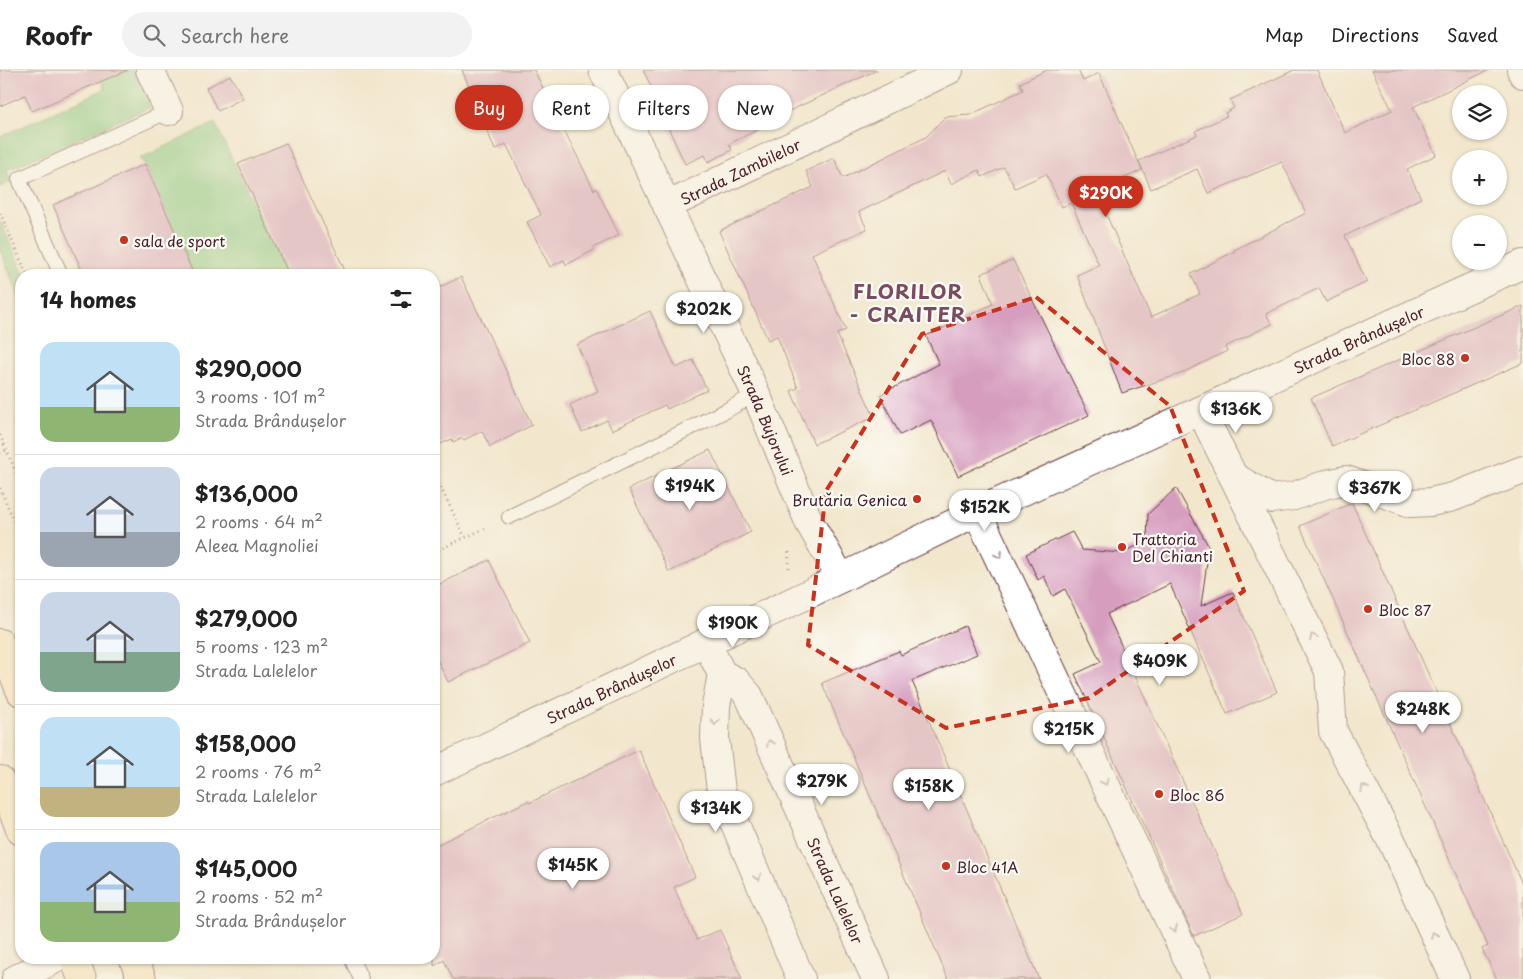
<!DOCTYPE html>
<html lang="en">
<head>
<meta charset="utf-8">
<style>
	:root { --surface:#fff; --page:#f2f2f2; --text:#222; --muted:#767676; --line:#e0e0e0; --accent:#c8321e }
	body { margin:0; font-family:"Playpen Sans",sans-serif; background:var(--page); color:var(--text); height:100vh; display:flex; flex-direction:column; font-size:19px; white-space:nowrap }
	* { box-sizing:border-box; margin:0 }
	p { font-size:16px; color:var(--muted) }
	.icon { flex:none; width:28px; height:28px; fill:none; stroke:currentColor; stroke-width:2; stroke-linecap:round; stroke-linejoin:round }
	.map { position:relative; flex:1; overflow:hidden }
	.panel { position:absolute; left:15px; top:199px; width:425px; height:695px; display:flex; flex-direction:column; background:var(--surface); border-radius:20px; box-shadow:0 1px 4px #0004 }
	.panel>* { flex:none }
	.hud { position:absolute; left:455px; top:15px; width:475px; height:45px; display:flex; gap:10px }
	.controls { position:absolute; left:1452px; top:15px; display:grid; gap:10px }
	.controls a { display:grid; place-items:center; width:55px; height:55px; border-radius:50%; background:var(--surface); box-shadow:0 1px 4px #0004; font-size:25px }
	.price { position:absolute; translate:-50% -42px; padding:0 11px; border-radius:18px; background:#fff; color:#222; font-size:16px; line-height:32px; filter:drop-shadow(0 1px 2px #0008) }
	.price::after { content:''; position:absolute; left:50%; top:30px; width:15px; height:11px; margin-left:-8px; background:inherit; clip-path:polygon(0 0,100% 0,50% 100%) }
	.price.on { background:var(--accent); color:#fff }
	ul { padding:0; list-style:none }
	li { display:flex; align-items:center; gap:15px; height:125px; padding:0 25px }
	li+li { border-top:1px solid var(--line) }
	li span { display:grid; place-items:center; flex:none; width:140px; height:100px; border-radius:15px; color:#555 }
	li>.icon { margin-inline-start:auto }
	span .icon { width:60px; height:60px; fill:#fffc; stroke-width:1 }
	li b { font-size:21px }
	h2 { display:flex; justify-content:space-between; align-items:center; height:60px; padding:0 25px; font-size:21px }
	.chip { padding:0 18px; border-radius:22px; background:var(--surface); box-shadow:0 1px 4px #0004; font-size:18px; line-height:45px }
	.chip.on { background:var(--accent); color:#fff }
	header { display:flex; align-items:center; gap:30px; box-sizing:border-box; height:70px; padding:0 25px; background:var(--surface); border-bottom:1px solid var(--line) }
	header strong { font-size:24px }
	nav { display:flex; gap:28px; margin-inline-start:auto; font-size:18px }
	.search { width:350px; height:45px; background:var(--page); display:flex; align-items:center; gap:12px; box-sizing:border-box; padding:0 18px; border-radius:28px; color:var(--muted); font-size:19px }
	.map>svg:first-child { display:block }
	.green { fill:#85ca83; stroke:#687457 }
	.building { fill:#d69dbe }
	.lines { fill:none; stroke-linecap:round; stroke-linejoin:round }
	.service-casing { stroke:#633d43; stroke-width:16 }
	.minor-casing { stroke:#633d43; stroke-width:30 }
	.secondary-casing { stroke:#633d43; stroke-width:30 }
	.path { stroke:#633d43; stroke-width:3; stroke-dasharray:1 4; stroke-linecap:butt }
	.service { stroke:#fff; stroke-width:14 }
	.minor { stroke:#fff; stroke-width:28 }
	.secondary { stroke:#fae7c3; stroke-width:28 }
	.oneway { stroke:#ae9aa0 }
	.marked { fill:none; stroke:#c8321e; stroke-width:4; stroke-dasharray:10 6; stroke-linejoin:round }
	.poi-dot { fill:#c8321e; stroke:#fdfcf7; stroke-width:2 }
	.labels { text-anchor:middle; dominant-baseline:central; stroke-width:4.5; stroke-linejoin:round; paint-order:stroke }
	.street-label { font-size:15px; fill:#4a1f2b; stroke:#fdfcf7 }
	.poi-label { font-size:15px; fill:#4a1f2b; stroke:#fdfcf7; text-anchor:start }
	.district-label { font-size:20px; font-weight:bold; letter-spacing:1px; fill:#7b4b5e; stroke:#fdfcf7 }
</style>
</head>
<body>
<header>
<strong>Roofr</strong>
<div class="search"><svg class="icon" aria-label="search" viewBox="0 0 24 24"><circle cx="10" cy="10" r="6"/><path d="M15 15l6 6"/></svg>Search here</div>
<nav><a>Map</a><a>Directions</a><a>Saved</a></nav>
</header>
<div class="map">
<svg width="1523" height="909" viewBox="0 0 1523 909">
	<rect width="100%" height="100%" fill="#fdfcf7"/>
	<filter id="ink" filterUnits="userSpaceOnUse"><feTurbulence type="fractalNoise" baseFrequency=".02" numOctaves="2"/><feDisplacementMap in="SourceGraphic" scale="10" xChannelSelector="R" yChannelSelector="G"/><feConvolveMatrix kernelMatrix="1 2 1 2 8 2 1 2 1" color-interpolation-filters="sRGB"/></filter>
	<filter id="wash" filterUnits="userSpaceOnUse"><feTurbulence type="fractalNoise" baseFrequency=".0096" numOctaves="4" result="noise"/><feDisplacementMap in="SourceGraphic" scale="20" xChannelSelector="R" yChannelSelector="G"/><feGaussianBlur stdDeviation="1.12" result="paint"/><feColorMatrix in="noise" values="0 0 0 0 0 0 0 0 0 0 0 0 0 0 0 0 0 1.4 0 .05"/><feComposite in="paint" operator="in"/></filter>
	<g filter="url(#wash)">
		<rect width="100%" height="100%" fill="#f2e7cd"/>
		<path class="green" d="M96,0H141L157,34L7,100L11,112L0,117V67L105,19Z
			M215,53L287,205H194L145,94L139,89Z
			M0,150L24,205H21V231L0,180Z"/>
		<g id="blocks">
			<path class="building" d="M0,0H128L32,41L25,25L0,36Z
				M462,0H534L594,120L596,118L619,165L593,178L594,180L566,195L564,190L550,197L527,152L541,145L506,74L495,80Z
				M643,0H877L757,56L759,59L729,74L732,80L708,92L705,85L685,94L661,42L663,41Z
				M1047,0H1078L1083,11L1099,3L1142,100L1096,121L1151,247L1200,224L1191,204L1235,181L1234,180L1306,143L1282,92L1208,123L1197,99L1151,119L1139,91L1197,65L1195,61L1227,46L1225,43L1234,38L1230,30L1294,0H1317L1345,63L1392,40L1372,0H1489L1413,37L1436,85L1407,99L1421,128L1345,166L1367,212L1326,232L1319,218L1266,244L1272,254L1225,277L1227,281L1180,304L1122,323L1077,205L1099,195L1071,133L1062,137L1046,104L1015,118L1004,97L982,107L979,100L951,114L945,101L859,142L867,159L812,184L846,260L837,264L874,347L814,374L791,321L798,318L777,266L768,270L719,161L813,117L806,101L834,88L843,108L926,67L945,47L970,45L1023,20L1020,13Z
				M230,5L243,28L218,41L206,18Z
				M286,73L347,205H289L238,94Z
				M145,94L194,205H84L53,135Z
				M1013,190L1089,345L958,406L931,350L900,365L880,325L939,294L926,266L993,234L981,204Z
				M461,207L532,355L490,377L482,361L464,370L462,368L453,372L452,369L434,377V220Z
				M1523,236V293L1332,376L1311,328Z
				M650,241L676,298L693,290L707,320L667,339L665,335L612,360L607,350L582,362L570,335L598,321L577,275Z
				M710,380L751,462L669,502L629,419Z
				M1176,418L1209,477L1201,536L1233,522L1277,622L1227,644L1170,514L1107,544L1243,844L1194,866L1075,604L1101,592L1065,519L1053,526L1044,506L1038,510L1026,484L1072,462L1082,480L1122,483L1147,471L1148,444Z
				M1352,433L1523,816V909H1497L1482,879L1488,876L1300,456Z
				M489,490L530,573L448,612L434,583V517Z
				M965,556L977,584L912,611L1039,909H948L822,613L899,581L901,585Z
				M639,680L695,807L674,817L697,870L720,860L742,909H453L444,890L434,896V776L528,731L529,733Z"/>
		</g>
	</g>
	<g filter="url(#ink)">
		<use href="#blocks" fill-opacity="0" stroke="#633d43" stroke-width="1"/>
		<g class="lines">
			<defs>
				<path id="service" d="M61,205L19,109L169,41
					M509,447L727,340L756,324
					M351,888L361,909"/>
				<g id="minor">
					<path d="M150,0L169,41"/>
					<path id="s1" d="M603,0L756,324L809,452L841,508"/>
					<path d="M1521,0L1523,4"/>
					<path id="s2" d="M667,136L949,0"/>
					<path d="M1201,341L1329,601L1333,661L1393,774L1455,909"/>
					<path d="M1233,406L1271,429L1294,426L1327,414L1346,410L1411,433L1431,432L1453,427L1523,400"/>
					<path d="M977,442L1197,909"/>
					<path id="s3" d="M706,572L722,604L736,611L749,626L876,909"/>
					<path d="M722,604L716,636L715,669L721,721L801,909"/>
					<path id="s4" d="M434,702L800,528L977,442L1523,194"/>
					<path d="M16,909L57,888"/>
				</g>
				<path id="secondary" d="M0,573L21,622
					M0,710L21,761
					M74,888L82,909
					M133,888L142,909"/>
			</defs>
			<use href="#service" class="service-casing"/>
			<use href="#minor" class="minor-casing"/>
			<use href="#secondary" class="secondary-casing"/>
			<path class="path" d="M0,143L27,205
				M19,230L21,229
				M0,365L21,414
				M0,383L7,380
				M434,404L465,467
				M0,418L21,468
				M434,482L488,457
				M789,482V498"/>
			<use href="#service" class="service"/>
			<use href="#minor" class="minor"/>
			<use href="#secondary" class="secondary"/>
		</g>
		<defs><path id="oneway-chevron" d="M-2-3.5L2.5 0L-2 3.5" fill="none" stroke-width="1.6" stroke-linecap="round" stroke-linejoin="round" transform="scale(1.25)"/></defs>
		<g class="oneway">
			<use href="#oneway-chevron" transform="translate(999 485) rotate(65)"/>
			<use href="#oneway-chevron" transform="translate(1313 567) rotate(-116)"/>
			<use href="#oneway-chevron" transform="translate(715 652) rotate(92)"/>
			<use href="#oneway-chevron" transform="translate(770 673) rotate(-114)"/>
			<use href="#oneway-chevron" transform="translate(1105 712) rotate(65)"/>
			<use href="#oneway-chevron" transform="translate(1364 718) rotate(-118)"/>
			<use href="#oneway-chevron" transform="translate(758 807) rotate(67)"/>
			<use href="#oneway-chevron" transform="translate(1174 859) rotate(65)"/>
			<use href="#oneway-chevron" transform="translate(1434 865) rotate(-114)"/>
		</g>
	</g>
	<path d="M0 0H1523V909H0ZM1036,227L1170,336L1244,521L1089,628L946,658L808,575L826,421L922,264Z" fill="#f2e7cd" fill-opacity=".55" fill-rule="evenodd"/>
	<path class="marked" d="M1036,227L1170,336L1244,521L1089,628L946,658L808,575L826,421L922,264Z"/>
	<g class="poi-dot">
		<circle cx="124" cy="170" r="5"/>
		<circle cx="1465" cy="288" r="5"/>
		<circle cx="917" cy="429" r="5"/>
		<circle cx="1122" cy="477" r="5"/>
		<circle cx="1368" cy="539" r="5"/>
		<circle cx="1159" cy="724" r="5"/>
		<circle cx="946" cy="796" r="5"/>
	</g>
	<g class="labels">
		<g class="street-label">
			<text stroke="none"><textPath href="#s2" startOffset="81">Strada Zambilelor</textPath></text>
			<text stroke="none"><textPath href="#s4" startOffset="1021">Strada Brândușelor</textPath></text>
			<text stroke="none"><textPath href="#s1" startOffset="386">Strada Bujorului</textPath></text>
			<text stroke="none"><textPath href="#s4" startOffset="196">Strada Brândușelor</textPath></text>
			<text stroke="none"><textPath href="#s3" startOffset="284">Strada Lalelelor</textPath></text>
		</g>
		<g class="poi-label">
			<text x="134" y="170">sala de sport</text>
			<text x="1455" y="288" text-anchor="end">Bloc 88</text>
			<text x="907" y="429" text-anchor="end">Brutăria Genica</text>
			<text x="1132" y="468">Trattoria<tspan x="1132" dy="17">Del Chianti</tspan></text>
			<text x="1378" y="539">Bloc 87</text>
			<text x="1169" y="724">Bloc 86</text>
			<text x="956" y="796">Bloc 41A</text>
		</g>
		<g class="district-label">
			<text x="908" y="221">FLORILOR<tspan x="908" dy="23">- CRAITER</tspan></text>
		</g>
	</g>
</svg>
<div class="controls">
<a><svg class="icon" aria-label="layers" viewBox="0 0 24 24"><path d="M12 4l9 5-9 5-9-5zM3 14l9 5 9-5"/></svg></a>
<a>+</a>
<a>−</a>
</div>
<b class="price on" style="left:1106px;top:148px">$290K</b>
<b class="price" style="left:704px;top:264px">$202K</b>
<b class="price" style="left:1236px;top:364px">$136K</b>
<b class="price" style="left:690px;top:441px">$194K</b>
<b class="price" style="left:1375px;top:443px">$367K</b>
<b class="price" style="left:985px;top:462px">$152K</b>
<b class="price" style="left:733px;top:578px">$190K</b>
<b class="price" style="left:1160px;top:616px">$409K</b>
<b class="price" style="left:1423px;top:664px">$248K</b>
<b class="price" style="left:1069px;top:684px">$215K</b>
<b class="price" style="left:822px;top:736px">$279K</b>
<b class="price" style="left:929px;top:741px">$158K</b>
<b class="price" style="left:716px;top:763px">$134K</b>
<b class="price" style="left:573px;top:820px">$145K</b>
<div class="hud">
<a class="chip on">Buy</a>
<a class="chip">Rent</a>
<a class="chip">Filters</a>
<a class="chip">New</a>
</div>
<section class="panel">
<h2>14 homes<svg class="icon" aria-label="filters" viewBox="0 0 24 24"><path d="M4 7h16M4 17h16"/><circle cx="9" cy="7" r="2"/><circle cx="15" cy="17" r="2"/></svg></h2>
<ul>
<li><span style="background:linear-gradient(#bfe0f5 65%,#8fb573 0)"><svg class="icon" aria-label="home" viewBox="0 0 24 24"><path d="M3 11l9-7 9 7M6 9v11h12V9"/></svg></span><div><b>$290,000</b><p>3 rooms · 101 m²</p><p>Strada Brândușelor</p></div></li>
<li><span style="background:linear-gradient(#c9d6e8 65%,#9aa5b1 0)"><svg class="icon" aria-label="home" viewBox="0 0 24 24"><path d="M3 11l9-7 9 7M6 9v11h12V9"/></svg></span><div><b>$136,000</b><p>2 rooms · 64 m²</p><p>Aleea Magnoliei</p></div></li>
<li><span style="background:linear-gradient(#c9d6e8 60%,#7fa58c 0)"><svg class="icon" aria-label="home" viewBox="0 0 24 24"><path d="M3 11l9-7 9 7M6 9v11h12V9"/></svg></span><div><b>$279,000</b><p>5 rooms · 123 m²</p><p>Strada Lalelelor</p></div></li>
<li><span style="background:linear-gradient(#bfe0f5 70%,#c2b280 0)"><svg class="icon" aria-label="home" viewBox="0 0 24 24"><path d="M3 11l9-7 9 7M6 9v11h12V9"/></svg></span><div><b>$158,000</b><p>2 rooms · 76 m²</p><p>Strada Lalelelor</p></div></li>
<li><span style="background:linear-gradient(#a9c7e8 60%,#8fb573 0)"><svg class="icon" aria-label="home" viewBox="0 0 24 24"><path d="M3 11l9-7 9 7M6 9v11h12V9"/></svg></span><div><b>$145,000</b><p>2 rooms · 52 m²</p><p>Strada Brândușelor</p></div></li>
</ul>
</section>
</div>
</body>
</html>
